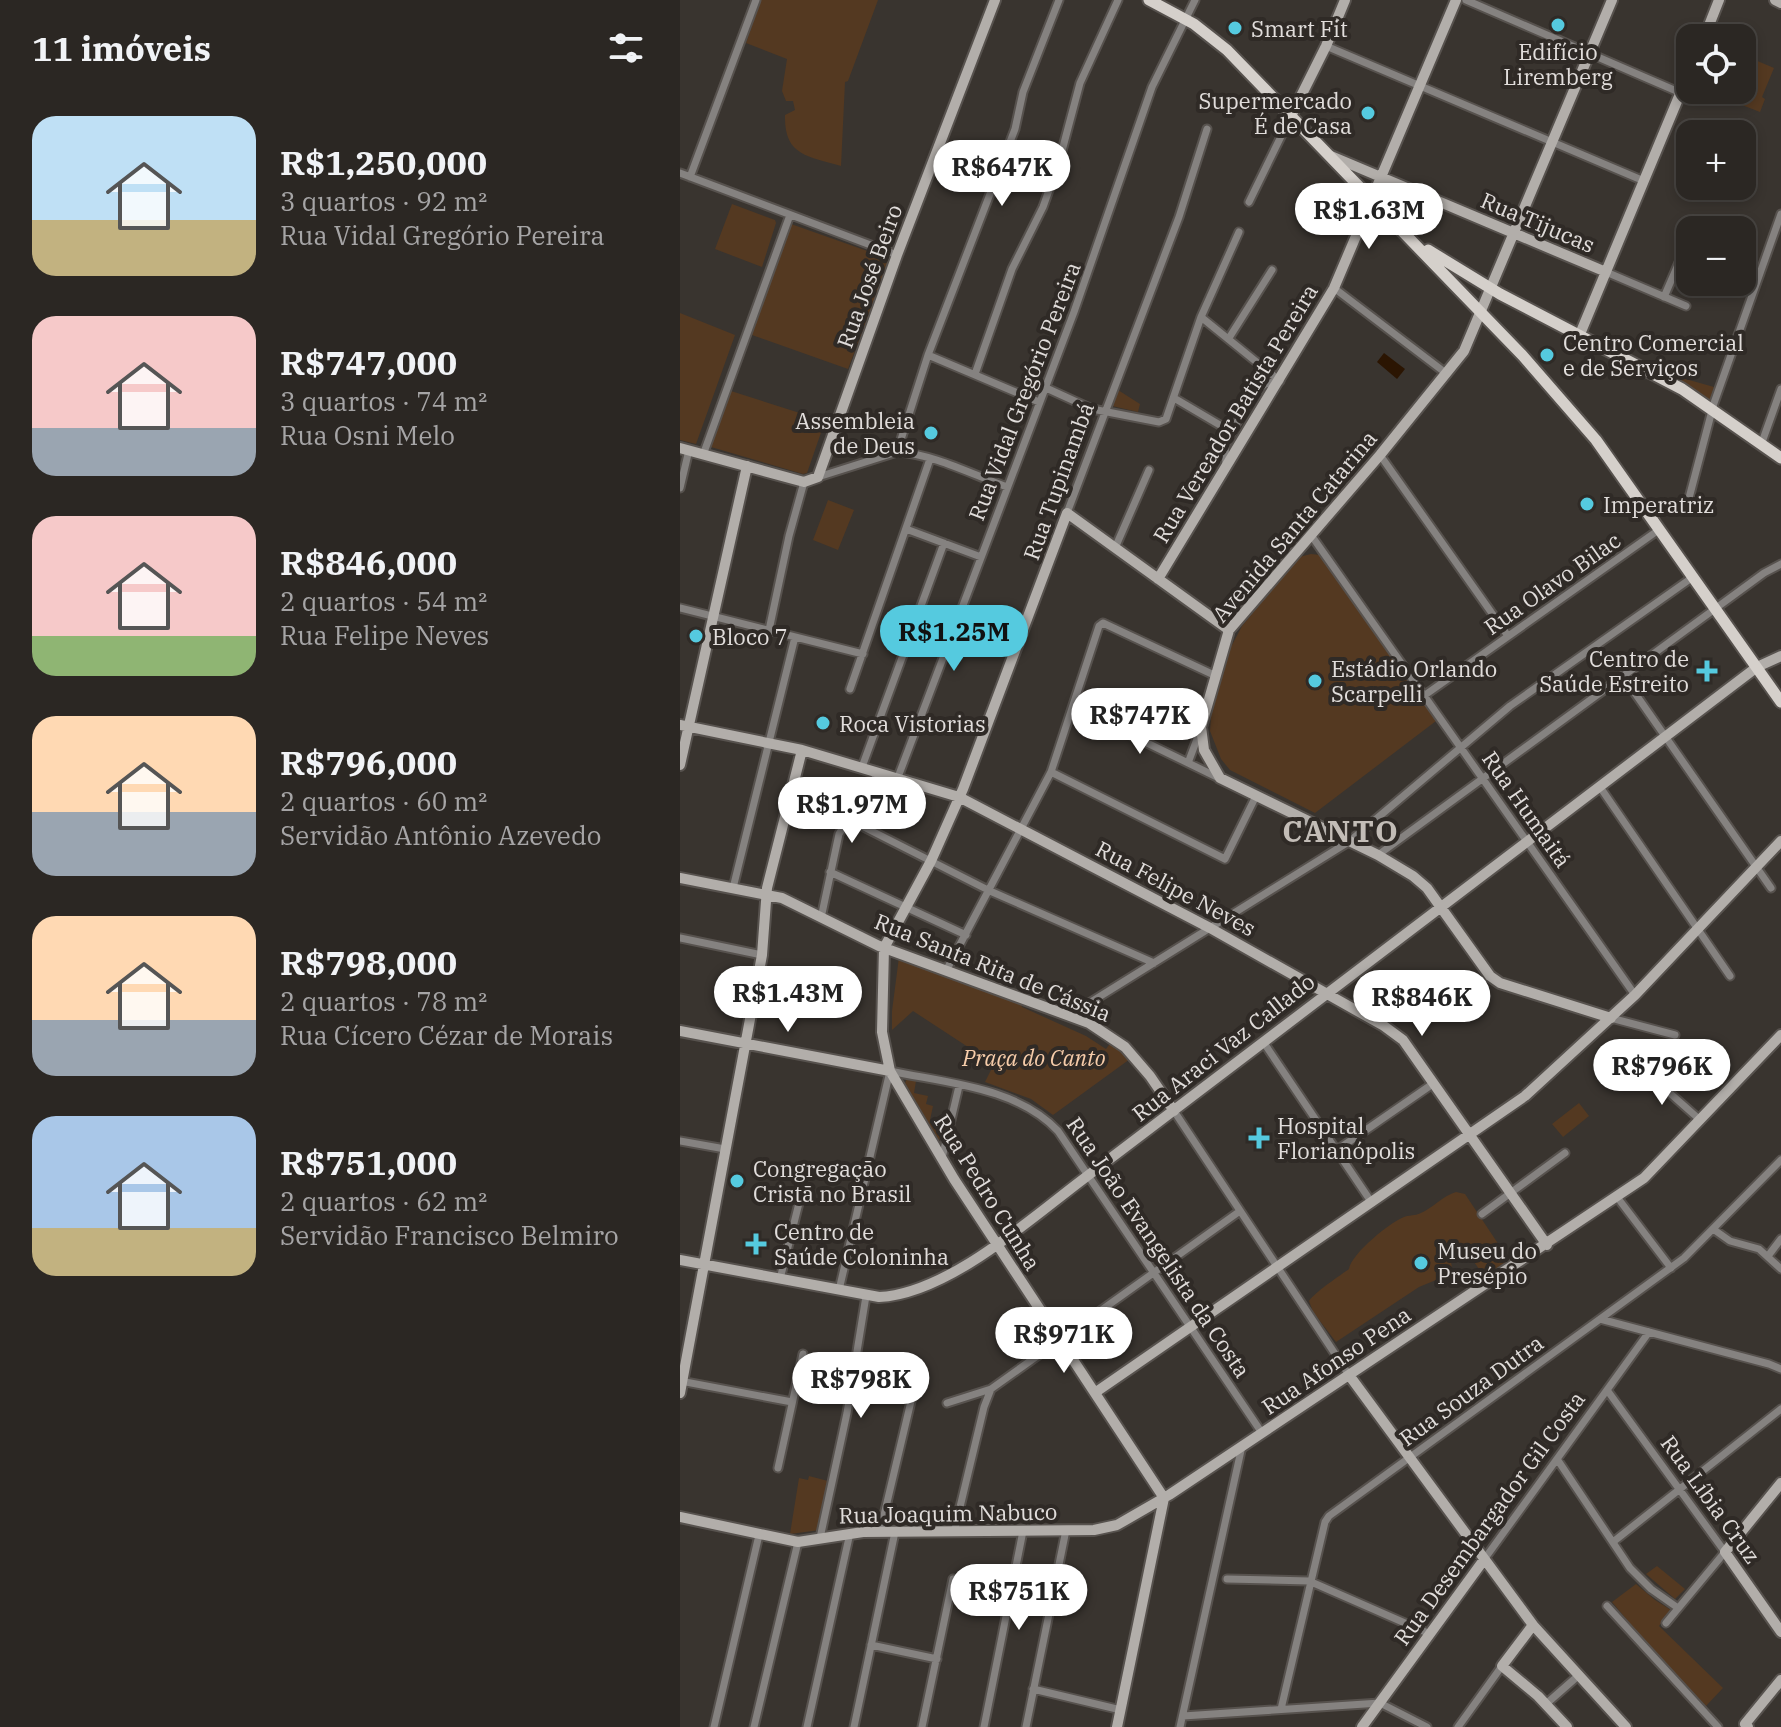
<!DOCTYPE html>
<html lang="pt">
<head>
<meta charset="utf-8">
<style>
	:root { --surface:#2b2723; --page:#373330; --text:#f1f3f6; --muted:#a6a5a6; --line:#474441; --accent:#55cadf }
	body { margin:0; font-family:"IBM Plex Serif",serif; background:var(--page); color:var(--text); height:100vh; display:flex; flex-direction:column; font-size:30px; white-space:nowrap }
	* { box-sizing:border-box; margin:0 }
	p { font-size:26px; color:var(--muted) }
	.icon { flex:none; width:44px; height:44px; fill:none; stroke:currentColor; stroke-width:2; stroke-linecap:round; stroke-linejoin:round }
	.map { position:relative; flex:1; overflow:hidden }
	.details { display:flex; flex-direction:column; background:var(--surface); width:680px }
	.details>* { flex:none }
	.controls { position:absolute; left:996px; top:24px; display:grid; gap:16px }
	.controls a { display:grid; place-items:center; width:80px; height:80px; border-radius:16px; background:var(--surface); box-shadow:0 4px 12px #0003,0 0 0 2px var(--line); font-size:40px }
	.price { position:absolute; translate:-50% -68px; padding:0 18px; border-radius:28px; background:#fff; color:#222; font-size:26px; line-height:52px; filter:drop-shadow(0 2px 4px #0008) }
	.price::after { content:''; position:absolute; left:50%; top:48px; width:24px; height:18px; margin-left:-12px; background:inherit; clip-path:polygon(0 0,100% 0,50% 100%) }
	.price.selected { background:var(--accent); color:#111 }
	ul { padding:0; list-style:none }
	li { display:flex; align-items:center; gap:24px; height:200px; padding:0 32px }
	li span { display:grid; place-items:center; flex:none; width:224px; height:160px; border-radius:24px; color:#555 }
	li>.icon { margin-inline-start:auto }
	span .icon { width:96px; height:96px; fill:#fffc; stroke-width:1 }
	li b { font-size:34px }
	h2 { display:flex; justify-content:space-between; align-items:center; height:96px; padding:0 32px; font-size:34px }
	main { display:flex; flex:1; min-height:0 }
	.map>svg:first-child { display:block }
	.green { fill:#543921 }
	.water { fill:#2b1502 }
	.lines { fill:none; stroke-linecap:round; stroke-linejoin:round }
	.street-casing { stroke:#57524e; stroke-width:11 }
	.secondary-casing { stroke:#57524e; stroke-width:14 }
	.primary-casing { stroke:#57524e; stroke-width:15 }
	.street { stroke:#858280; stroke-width:7 }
	.secondary { stroke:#b2aeaa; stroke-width:10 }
	.primary { stroke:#d5d0cb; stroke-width:11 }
	.poi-dot { fill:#55cadf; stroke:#2f2a26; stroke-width:3 }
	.labels { text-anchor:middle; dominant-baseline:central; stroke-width:8; stroke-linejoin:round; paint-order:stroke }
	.poi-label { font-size:22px; fill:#e1dddb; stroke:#2f2a26; text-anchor:start }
	.street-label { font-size:22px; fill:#e1dddb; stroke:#2f2a26 }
	.park-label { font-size:22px; font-style:italic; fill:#f7cdaa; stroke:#2f2a26 }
	.district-label { font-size:30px; font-weight:bold; letter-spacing:2px; fill:#c3bdb7; stroke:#2f2a26 }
</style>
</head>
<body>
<main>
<section class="details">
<h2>11 imóveis<svg class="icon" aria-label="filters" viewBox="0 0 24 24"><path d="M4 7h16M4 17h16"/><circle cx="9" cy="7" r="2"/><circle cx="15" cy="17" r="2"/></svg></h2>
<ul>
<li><span style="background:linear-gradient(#bfe0f5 65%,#c2b280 0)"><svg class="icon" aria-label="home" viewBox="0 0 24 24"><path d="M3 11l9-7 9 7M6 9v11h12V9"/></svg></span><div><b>R$1,250,000</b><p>3 quartos · 92 m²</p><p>Rua Vidal Gregório Pereira</p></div></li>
<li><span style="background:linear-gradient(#f6c9c9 70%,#9aa5b1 0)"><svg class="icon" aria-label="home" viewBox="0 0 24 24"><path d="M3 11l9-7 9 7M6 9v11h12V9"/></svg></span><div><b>R$747,000</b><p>3 quartos · 74 m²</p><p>Rua Osni Melo</p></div></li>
<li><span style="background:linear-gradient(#f6c9c9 75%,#8fb573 0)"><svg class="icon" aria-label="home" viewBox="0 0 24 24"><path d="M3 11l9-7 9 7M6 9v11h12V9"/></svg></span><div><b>R$846,000</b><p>2 quartos · 54 m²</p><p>Rua Felipe Neves</p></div></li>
<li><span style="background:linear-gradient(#ffd9b3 60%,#9aa5b1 0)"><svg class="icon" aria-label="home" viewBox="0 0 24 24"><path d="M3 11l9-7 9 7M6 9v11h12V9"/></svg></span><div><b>R$796,000</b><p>2 quartos · 60 m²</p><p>Servidão Antônio Azevedo</p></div></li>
<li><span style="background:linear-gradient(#ffd9b3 65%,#9aa5b1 0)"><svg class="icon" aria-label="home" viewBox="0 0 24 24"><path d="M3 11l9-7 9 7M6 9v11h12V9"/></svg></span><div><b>R$798,000</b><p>2 quartos · 78 m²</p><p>Rua Cícero Cézar de Morais</p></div></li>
<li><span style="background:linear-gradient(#a9c7e8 70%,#c2b280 0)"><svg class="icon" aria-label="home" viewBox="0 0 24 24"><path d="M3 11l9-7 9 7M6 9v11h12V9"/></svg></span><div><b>R$751,000</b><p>2 quartos · 62 m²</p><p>Servidão Francisco Belmiro</p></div></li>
</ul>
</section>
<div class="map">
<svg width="1101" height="1727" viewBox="0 0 1101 1727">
	<rect width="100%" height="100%" fill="#39342f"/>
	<path class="green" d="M81,0H198L168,81L165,82L161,166C128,156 104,156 105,115L115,110L113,101H106L102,91L107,59L66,43Z
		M1075,60L1094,68L1082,97L1085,99L1080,112L1057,103Z
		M52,204L95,220L96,223L82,267L35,249Z
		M111,224L210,259L168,369L72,335Z
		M0,313L55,335L16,444L0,440Z
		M995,376L1034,387L1029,402L993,380Z
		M438,390L460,404L458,412L432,406Z
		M51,391L145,421L127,473L123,474L31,447Z
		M148,500L174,510L158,550L133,540Z
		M631,554L640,555L648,564L756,721L635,813L550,770L541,759L530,731L531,716L551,647L562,626L619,557Z
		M219,957L340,1002L342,1007L406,1036L426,1049L432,1041L450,1059L373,1115L351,1099L305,1082L314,1064L233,1011L212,1030V1011Z
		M227,1079L236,1081L234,1093L248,1096L246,1104L253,1106L250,1120L264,1123L259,1141L225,1083Z
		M899,1103L909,1116L883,1137L872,1124Z
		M776,1192L785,1194L829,1260L804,1276L787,1252L771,1262L773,1273L739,1287L656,1342L633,1312L629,1301C635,1292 658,1277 669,1269C671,1254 712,1220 727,1216C735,1215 738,1215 745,1211C757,1204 763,1196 776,1192Z
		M129,1476L148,1481L140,1530L110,1534L119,1478L128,1480Z
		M977,1566L1005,1589L995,1599L966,1574Z
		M956,1584L975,1600L991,1610L979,1626L1043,1688L1026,1706L978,1657L932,1602Z"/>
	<path class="water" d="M704,353L725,369L717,379L697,362Z"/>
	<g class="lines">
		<defs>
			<path id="street" d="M786,0L1001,93
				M646,46L964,181
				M0,173L217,255
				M10,177L76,0
				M569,202L611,116
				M926,272L1006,306
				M654,288L767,374
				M984,297L1007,244
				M521,317L600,381
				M549,338L592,270
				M248,355L359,402
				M295,374L332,269L363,207L379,162L400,83L438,0
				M364,387L412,409L479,422L486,419L521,317L559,232
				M494,398L550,431
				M1081,445L1101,389
				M217,452L248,355L335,129L343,92L379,0
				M23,455L110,215
				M700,455L828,636
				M546,465L545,445L571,396L585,384L598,381
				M138,477L217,452C254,454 293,475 327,487
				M0,488L9,450
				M1009,498L1034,403L1101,214
				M387,513L499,217L527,129
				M226,529L301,557
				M631,535L955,995
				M435,548L469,470
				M0,608L183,654
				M89,630L109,536L124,482
				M943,676L1091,888
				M170,689L250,459
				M745,695L980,529
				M393,707L539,778
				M508,763L520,731
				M182,767L264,543
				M371,772L545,859L576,796
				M218,777L394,312L472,87L515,0
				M920,787L1050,976
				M168,819L310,891L474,963
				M698,855L1084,573L1101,564
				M150,872L286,935
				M53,888L115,637
				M141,918L159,834L199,772
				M0,938L82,955
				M267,969L371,772L419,626L423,623L534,675
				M390,1015L670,841L830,706L1013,577
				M931,1018L995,1035
				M584,1043L692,1203
				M966,1072L1019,1119
				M494,1111L669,1375
				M0,1141L45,1149
				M657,1150L754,1083
				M262,1158L279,1086
				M937,1197L991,1268
				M802,1214L885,1153
				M1033,1229L1050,1241L1079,1249L1101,1269
				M1088,1256L1101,1239
				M100,1279L120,1199
				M159,1290L210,1071C266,1083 337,1087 378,1131L582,1433
				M920,1319L1089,1364L1101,1369
				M0,1381L112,1402
				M927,1390L1045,1552L986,1623
				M267,1403L311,1389
				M877,1459L950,1568L971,1589L998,1608
				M98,1468L123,1354
				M200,1532L232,1397
				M274,1532L304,1407L311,1389L560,1211
				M140,1538L167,1413L186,1296
				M933,1542L1101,1409
				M803,1561L969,1332
				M547,1579L629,1581L750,1634
				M927,1606L1038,1727
				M191,1645L257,1659
				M353,1689L441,1710
				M866,1704L899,1675
				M601,1709L645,1522L649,1516L1004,1258L1101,1160
				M503,1716L700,1703L747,1727
				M34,1727L79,1535
				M74,1727L118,1542
				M127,1727L170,1533
				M174,1727L215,1532
				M242,1727L273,1579
				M304,1727L343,1531
				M346,1727L386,1530
				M500,1727L562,1446
				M778,1727L822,1666"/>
			<path id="secondary" d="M1095,0L1101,3
				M1024,38L1039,0
				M611,116L646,46L665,0
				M651,156L926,272
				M900,334L1010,70
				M0,448L124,482L138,477L217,255L315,0
				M478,579L654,288L776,0
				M0,725L122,750L279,797L530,928L704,1026L723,1040L867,1245
				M0,765L67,466
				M0,878L102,898L199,946L409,1023L445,1047L470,1076L494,1111
				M931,1018L820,983L810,976L747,888L733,876L698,855L540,778L524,750L521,727L549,630L700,455L784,351L932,0
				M0,1031L210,1071
				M0,1260L199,1297C267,1294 349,1220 402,1180L1077,667L1101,656
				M669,1375L853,1625L946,1727
				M416,1392L845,1096L955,995L1101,841
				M0,1393L82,955L87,888L122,750
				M1101,1483L1045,1552L1101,1632
				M0,1517L118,1542L183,1532L414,1530L437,1525L489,1495L964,1178L1101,1035
				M853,1625L822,1666L858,1696L887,1727
				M437,1727L484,1498L274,1179L210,1071L202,1032L204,948L251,861L283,789L387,513L549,630
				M682,1727L803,1561
				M1068,1727L1065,1724L1101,1680"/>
			<path id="primary" d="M469,0L514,24L547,50L843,356L916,440L1101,702
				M748,250L820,294L1002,389L1101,458"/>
		</defs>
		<use href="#street" class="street-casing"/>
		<use href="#secondary" class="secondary-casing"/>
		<use href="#primary" class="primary-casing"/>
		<use href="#street" class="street"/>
		<use href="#secondary" class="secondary"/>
		<use href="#primary" class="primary"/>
	</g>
	<g class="poi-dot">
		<circle cx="878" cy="25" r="8"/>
		<circle cx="555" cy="28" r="8"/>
		<circle cx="688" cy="113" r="8"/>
		<circle cx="867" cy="355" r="8"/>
		<circle cx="251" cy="433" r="8"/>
		<circle cx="907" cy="504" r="8"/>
		<circle cx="16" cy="636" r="8"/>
		<path d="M1023 659h8v8h8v8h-8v8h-8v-8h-8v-8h8z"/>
		<circle cx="635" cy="681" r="8"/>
		<circle cx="143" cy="723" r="8"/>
		<path d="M575 1126h8v8h8v8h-8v8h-8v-8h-8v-8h8z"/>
		<circle cx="57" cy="1181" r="8"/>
		<path d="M72 1232h8v8h8v8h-8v8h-8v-8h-8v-8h8z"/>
		<circle cx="741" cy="1263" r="8"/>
	</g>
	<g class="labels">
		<g class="poi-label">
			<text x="571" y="28">Smart Fit</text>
			<text x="878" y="51" text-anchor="middle">Edifício<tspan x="878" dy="25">Liremberg</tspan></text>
			<text x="672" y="100" text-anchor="end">Supermercado<tspan x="672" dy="25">É de Casa</tspan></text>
			<text x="883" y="342">Centro Comercial<tspan x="883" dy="25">e de Serviços</tspan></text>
			<text x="235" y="420" text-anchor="end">Assembleia<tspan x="235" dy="25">de Deus</tspan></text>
			<text x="923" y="504">Imperatriz</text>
			<text x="32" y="636">Bloco 7</text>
			<text x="1009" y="658" text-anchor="end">Centro de<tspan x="1009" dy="25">Saúde Estreito</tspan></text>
			<text x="651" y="668">Estádio Orlando<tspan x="651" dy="25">Scarpelli</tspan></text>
			<text x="159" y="723">Roca Vistorias</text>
			<text x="597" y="1125">Hospital<tspan x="597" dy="25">Florianópolis</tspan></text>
			<text x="73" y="1168">Congregação<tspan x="73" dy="25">Cristã no Brasil</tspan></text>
			<text x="94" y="1231">Centro de<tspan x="94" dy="25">Saúde Coloninha</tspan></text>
			<text x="757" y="1250">Museu do<tspan x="757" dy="25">Presépio</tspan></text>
		</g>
		<g class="street-label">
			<text transform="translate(858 222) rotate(23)">Rua Tijucas</text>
			<text transform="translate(189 276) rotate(-70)">Rua José Beiro</text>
			<text transform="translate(344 391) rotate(-69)">Rua Vidal Gregório Pereira</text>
			<text transform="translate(555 413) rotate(-59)">Rua Vereador Batista Pereira</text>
			<text transform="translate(378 481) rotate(-70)">Rua Tupinambá</text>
			<text transform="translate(614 526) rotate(-50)">Avenida Santa Catarina</text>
			<text transform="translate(872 583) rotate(-35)">Rua Olavo Bilac</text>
			<text transform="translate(847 809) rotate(55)">Rua Humaitá</text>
			<text transform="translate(496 888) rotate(28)">Rua Felipe Neves</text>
			<text transform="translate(313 967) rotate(22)">Rua Santa Rita de Cássia</text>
			<text transform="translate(543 1047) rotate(-38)">Rua Araci Vaz Callado</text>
			<text transform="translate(308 1192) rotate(58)">Rua Pedro Cunha</text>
			<text transform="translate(479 1247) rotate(56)">Rua João Evangelista da Costa</text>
			<text transform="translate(656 1360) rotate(-34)">Rua Afonso Pena</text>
			<text transform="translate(791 1390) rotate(-36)">Rua Souza Dutra</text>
			<text transform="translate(1031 1499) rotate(54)">Rua Líbia Cruz</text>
			<text transform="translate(268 1513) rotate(-1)">Rua Joaquim Nabuco</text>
			<text transform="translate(809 1518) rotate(-54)">Rua Desembargador Gil Costa</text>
		</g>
		<g class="park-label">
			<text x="354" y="1057">Praça do Canto</text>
		</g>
		<g class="district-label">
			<text x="661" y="830">CANTO</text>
		</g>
	</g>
</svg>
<div class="controls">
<a><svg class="icon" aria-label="locate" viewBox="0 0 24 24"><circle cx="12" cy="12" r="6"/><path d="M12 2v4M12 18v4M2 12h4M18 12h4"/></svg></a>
<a>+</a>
<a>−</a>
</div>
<b class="price" style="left:322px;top:208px">R$647K</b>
<b class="price" style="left:689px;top:251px">R$1.63M</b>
<b class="price selected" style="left:274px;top:673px">R$1.25M</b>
<b class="price" style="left:460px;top:756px">R$747K</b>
<b class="price" style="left:172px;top:845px">R$1.97M</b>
<b class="price" style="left:108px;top:1034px">R$1.43M</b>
<b class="price" style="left:742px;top:1038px">R$846K</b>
<b class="price" style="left:982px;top:1107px">R$796K</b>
<b class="price" style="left:384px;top:1375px">R$971K</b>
<b class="price" style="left:181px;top:1420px">R$798K</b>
<b class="price" style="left:339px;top:1632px">R$751K</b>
</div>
</main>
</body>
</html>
